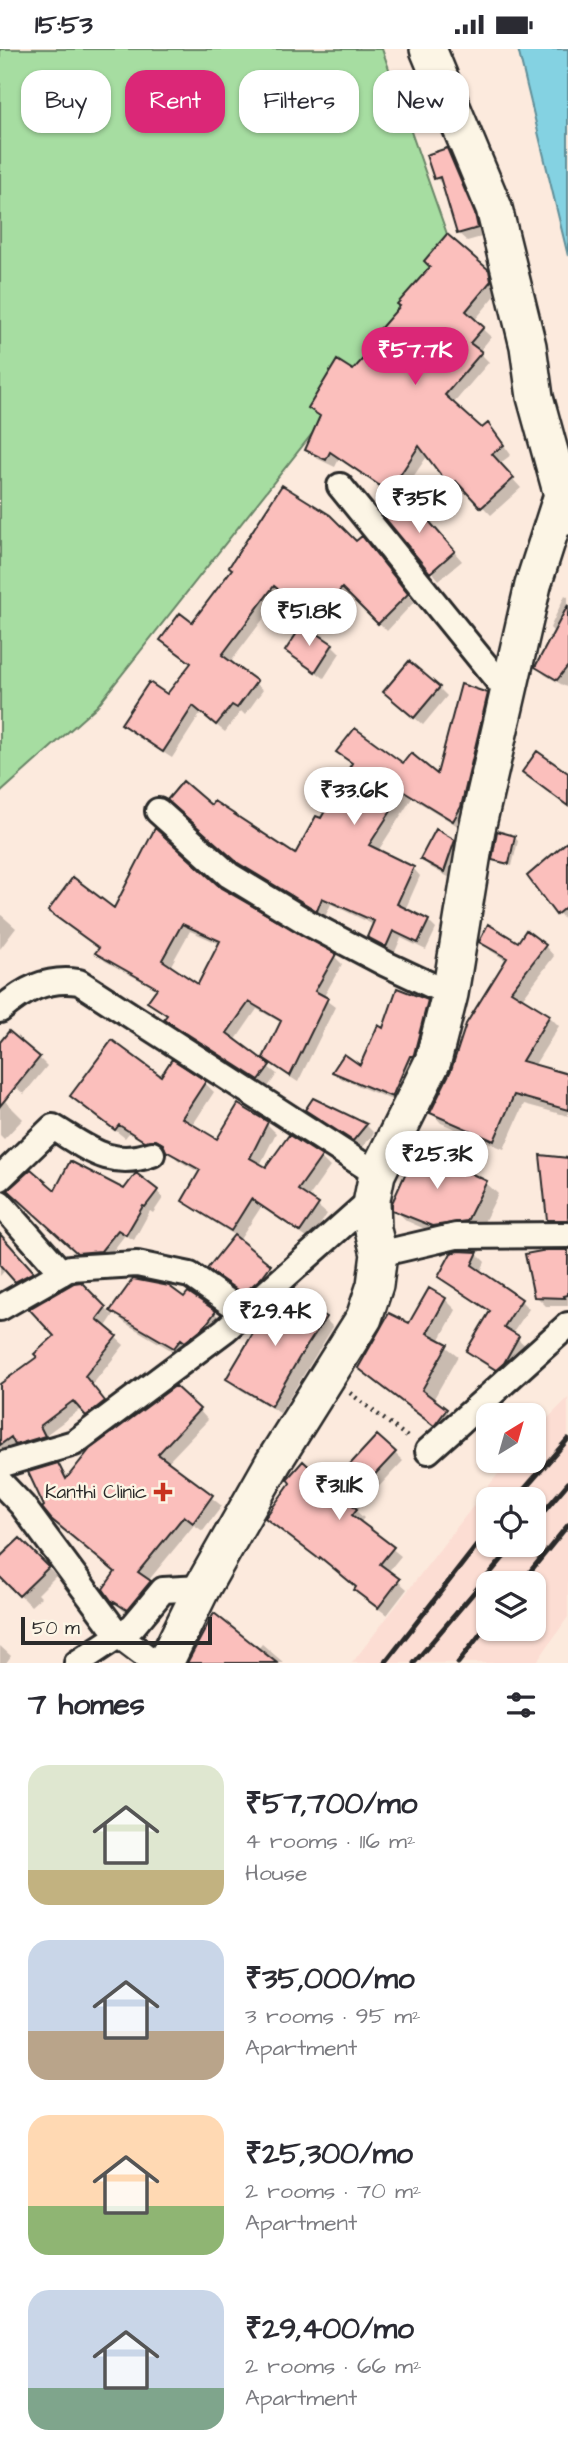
<!DOCTYPE html>
<html lang="en">
<head>
<meta charset="utf-8">
<style>
	:root { --surface:#fff; --page:#f2f2f3; --text:#2b2b33; --muted:#7c7c81; --accent:#db2777 }
	body { margin:0; font-family:"Architects Daughter",sans-serif; background:var(--page); color:var(--text); height:100vh; display:flex; flex-direction:column; font-size:26px; white-space:nowrap }
	* { box-sizing:border-box; margin:0 }
	p { font-size:23px; color:var(--muted) }
	.icon { flex:none; width:38px; height:38px; fill:none; stroke:currentColor; stroke-width:2; stroke-linecap:round; stroke-linejoin:round }
	.map { position:relative; height:1614px; overflow:hidden }
	.drawer { display:flex; flex-direction:column; background:var(--surface); flex:1 }
	.drawer>* { flex:none }
	.top-card { position:absolute; left:21px; top:21px; width:527px; height:63px; display:flex; gap:14px }
	.needle { width:46px; rotate:37deg }
	.fabs { position:absolute; left:476px; top:1354px; display:grid; gap:14px }
	.fabs a { display:grid; place-items:center; width:70px; height:70px; border-radius:14px; background:var(--surface); box-shadow:0 2px 5px #0004; font-size:35px }
	.scale { position:absolute; left:21px; bottom:18px; width:191px; box-sizing:border-box; padding-left:7px; border:4px solid #2b2b2b; border-top:0; font-size:19px; line-height:24px; white-space:nowrap; color:#2b2b2b; -webkit-text-stroke:5px #fcf5e5; paint-order:stroke }
	.price { position:absolute; translate:-50% -60px; padding:0 16px; border-radius:24px; background:#fff; color:#222; font-size:23px; line-height:46px; filter:drop-shadow(0 2px 4px #0008) }
	.price::after { content:''; position:absolute; left:50%; top:42px; width:21px; height:16px; margin-left:-10px; background:inherit; clip-path:polygon(0 0,100% 0,50% 100%) }
	.price.active { background:var(--accent); color:#fff }
	ul { padding:0; list-style:none }
	li { display:flex; align-items:center; gap:21px; height:175px; padding:0 28px }
	li span { display:grid; place-items:center; flex:none; width:196px; height:140px; border-radius:21px; color:#555 }
	li>.icon { margin-inline-start:auto }
	span .icon { width:84px; height:84px; fill:#fffc; stroke-width:1 }
	li b { font-size:30px }
	h2 { display:flex; justify-content:space-between; align-items:center; height:84px; padding:0 28px; font-size:30px }
	.pill { padding:0 24px; border-radius:21px; background:var(--surface); box-shadow:0 2px 5px #0004; font-size:24px; line-height:63px }
	.pill.active { background:var(--accent); color:#fff }
	.status { display:flex; justify-content:space-between; align-items:center; height:49px; padding:0 35px; background:var(--surface); direction:ltr }
	.status svg { height:19px; fill:currentColor }
	.map>svg:first-child { display:block }
	.built { fill:#fcddd3; fill-rule:evenodd }
	.green { fill:#a6dda1; stroke:#688466; stroke-width:2 }
	.water { fill:#84d2e2; stroke:#608f99; stroke-width:2 }
	.shadow { fill:#0003; fill-rule:evenodd }
	.building { fill:#fbbfbc; stroke:#2b2b2b; stroke-width:2; fill-rule:evenodd }
	.lines { fill:none; stroke-linecap:round; stroke-linejoin:round }
	.street-casing { stroke:#2b2b2b; stroke-width:30 }
	.secondary-casing { stroke:#2b2b2b; stroke-width:40 }
	.path { stroke:#2b2b2b; stroke-width:4.5; stroke-dasharray:2 5; stroke-linecap:butt }
	.street { stroke:#fcf5e5; stroke-width:24 }
	.secondary { stroke:#fcf5e5; stroke-width:35 }
	.rail { stroke:#2b2b2b; stroke-width:5 }
	.poi-dot { fill:#c8321e; stroke:#fcf5e5; stroke-width:2.5 }
	.labels { text-anchor:middle; dominant-baseline:central; stroke-width:5; stroke-linejoin:round; paint-order:stroke }
	.poi-label { font-size:19px; fill:#2b2b2b; stroke:#fcf5e5; text-anchor:end }
</style>
</head>
<body>
<div class="status"><b>15:53</b><svg viewBox="0 0 49 12"><path d="M0 12V9h3v3zM5 12V6h3v6zM10 12V3h3v9zM15 12V0h3v12zM26 1h20v11H26zM47 4h2v5h-2z"/></svg></div>
<div class="map">
<svg width="568" height="1614" viewBox="0 0 568 1614">
	<rect width="100%" height="100%" fill="#fceadd"/>
	<filter id="ink" filterUnits="userSpaceOnUse"><feTurbulence type="fractalNoise" baseFrequency=".0143" numOctaves="2"/><feDisplacementMap in="SourceGraphic" scale="14" xChannelSelector="R" yChannelSelector="G"/><feConvolveMatrix kernelMatrix="1 2 1 2 8 2 1 2 1" color-interpolation-filters="sRGB"/></filter>
	<g filter="url(#ink)">
		<path class="built" d="M568,1349V1568L536,1614H352L508,1412H534V1383ZM488,1451H534V1496H488ZM488,1535H534V1580H488Z"/>
		<path class="green" d="M0,0H382L454,205L97,657L0,744Z"/>
		<path class="water" d="M518,0H568V207Z"/>
		<path class="shadow" d="M447,101L455,109L485,187L467,192L458,184L445,138L436,129Z
			M487,222L497,232L499,242L474,272L491,288L479,303L489,313L453,355L481,381L496,385L511,406L499,415L521,439L491,466L466,440L459,445L428,406L398,450L339,410L335,418L316,409L307,401L321,369L310,359L353,323Z
			M416,459L462,512L439,531L387,468Z
			M356,494L369,498L414,553L387,582L351,545L325,578L283,544L230,614L263,641L245,666L241,662L225,683L201,664L172,709L131,683L123,675L167,647L192,615L170,599L192,575Z
			M565,546L568,548V635L566,638L545,626L537,618L555,584L550,579Z
			M332,596L340,604L324,629L287,602Z
			M439,639L447,647L423,676L394,651Z
			M487,645L495,653L461,779L412,749L378,802L413,819L420,827L405,861L428,872L436,880L426,901L401,889L394,905L377,896L369,888L374,876L331,855L325,868L248,822L178,758H212L296,808L322,772L353,715L338,703L403,717L438,728Z
			M524,723L568,727V758L532,731Z
			M514,788L518,792L512,817L498,814L494,810Z
			M454,792L462,801L452,830L430,818L422,810Z
			M568,794V871L566,873L529,827Z
			M220,840L334,907L342,915L323,949L335,958L298,1033L273,1017L265,1009L282,974L257,960L235,992L277,1025L268,1038L174,978L166,970L168,968L149,953L158,941L105,912L97,904L100,900L50,862L115,861ZM190,882L220,895L198,937L170,918Z
			M0,865L16,879L0,900Z
			M488,877L518,895L545,897L554,907L522,950L549,967L559,977L534,1017L568,1027V1067L524,1055L504,1100L441,1074L432,1064L507,912L491,902L481,892Z
			M427,952L435,961L401,1055L342,1030L334,1022L361,1019L384,981Z
			M0,996L39,1009L47,1017L24,1045L0,1025Z
			M172,1013L205,1034L214,1043L192,1077L218,1092L267,1075L276,1084L260,1116L267,1120L321,1109L330,1118L308,1149L327,1165L310,1191L261,1158L239,1192L278,1225L252,1252L209,1220L236,1187L193,1160L184,1151L200,1124L178,1111L167,1099L155,1100L129,1084L125,1089L72,1047L161,1030Z
			M0,1047L23,1070L4,1090L0,1086Z
			M314,1052L366,1076L374,1084L362,1099L316,1069L308,1061Z
			M568,1111V1180H558L548,1171Z
			M486,1134L498,1145L479,1183L445,1189L407,1172L394,1160Z
			M157,1142L163,1149L153,1164L150,1162L134,1191L125,1186L108,1208L85,1210L17,1148L56,1144Z
			M0,1188L39,1231L24,1239L6,1220L0,1227Z
			M568,1203V1257H546L536,1247Z
			M477,1205L485,1213L480,1224L521,1252L529,1260L512,1285L526,1297L505,1328L476,1310L468,1302L491,1264L449,1236L440,1228Z
			M134,1232L185,1250L189,1245L215,1264L227,1276L186,1310L125,1274L115,1264L105,1279L124,1296L92,1336L112,1361L95,1374L82,1359L47,1385L52,1395L24,1404L18,1397L13,1401L9,1397L0,1405V1338L39,1308L57,1287L80,1235L111,1265Z
			M289,1247L325,1270L333,1278L280,1364L236,1338L228,1330Z
			M445,1250L456,1261L439,1292L458,1307L433,1351L457,1372L446,1386L371,1330L361,1319L409,1276Z
			M199,1361L208,1371L167,1414L222,1457L203,1482L194,1476L148,1532L159,1543L137,1570L124,1562L115,1553L116,1524L57,1416L69,1429Z
			M378,1388L403,1412L356,1462L364,1469L360,1474L401,1507L388,1523L407,1540L387,1566L364,1549L356,1541L358,1539L329,1515L328,1516L267,1469L330,1439Z
			M20,1491L56,1527L38,1545L41,1548L31,1557L0,1525V1501L4,1506Z
			M262,1595L284,1614H195L257,1601Z
			M0,1597L11,1607L6,1614H0Z"/>
		<path class="building" d="M447,99L475,165L478,179L457,185L440,128L434,130L426,106Z
			M447,185L489,221L491,232L466,262L484,278L470,294L482,303L445,346L482,379L488,374L504,396L492,405L514,429L481,459L456,432L449,437L419,397L389,443L330,403L326,411L305,401L320,367L308,359L337,311L353,321L377,294L372,289L400,257L397,255L430,218L424,212Z
			M282,436L330,466L356,492L362,487L408,545L378,575L342,539L316,571L274,537L222,606L257,632L237,659L232,656L216,676L193,657L163,703L121,675L149,633L167,645L191,614L160,591L180,564L192,573L232,520L229,518Z
			M408,448L455,502L430,524L384,468Z
			M568,556V617L557,631L535,618Z
			M303,575L333,595L315,623L285,602Z
			M409,612L440,638L414,669L383,643Z
			M461,635L488,644L461,758L453,772L404,742L369,796L414,818L397,855L429,871L418,894L393,882L386,898L367,888L374,872L322,849L317,862L238,814L167,751L183,732L211,756L214,752L295,805L316,767L321,769L352,714L336,703L355,679L403,714L411,704L437,725Z
			M537,702L568,724V757L522,723Z
			M155,779L221,839L336,905L315,942L328,949L290,1027L263,1009L281,972L249,953L227,984L270,1016L259,1031L164,970L167,966L147,953L157,939L95,904L99,899L48,862L73,828L114,859ZM182,875L220,892L198,935L162,911Z
			M436,780L455,791L444,823L420,810Z
			M497,782L515,787L509,815L492,811Z
			M568,792V856L556,866L527,827Z
			M488,875L518,893L526,881L546,896L511,942L550,966L522,1012L568,1025V1061L514,1046L494,1092L430,1064L451,1021L466,975L507,909L479,893Z
			M397,939L428,951L414,1005L413,1007H410L392,1048L332,1023L344,1005L360,1016L378,976L383,979Z
			M9,982L40,1008L0,1057V993Z
			M112,991L161,1027L172,1010L206,1032L182,1069L217,1090L238,1055L268,1073L250,1109L266,1118L289,1086L322,1107L298,1141L319,1155L300,1183L251,1150L231,1182L182,1152L200,1121L166,1102L163,1095L156,1091L144,1092L119,1076L115,1081L70,1047Z
			M313,1049L367,1075L353,1092L305,1061Z
			M417,1099L487,1132L467,1172L432,1177L392,1161V1154Z
			M540,1106L568,1109V1171H547Z
			M70,1112L124,1140L136,1124L158,1141L145,1158L143,1157L126,1186L118,1181L101,1202L77,1204L8,1141L31,1120L55,1141Z
			M0,1185L34,1223L15,1233L0,1216Z
			M234,1186L271,1216L262,1228L243,1245L207,1220Z
			M547,1201H568V1246L564,1247L565,1249L534,1248L525,1205Z
			M458,1202L478,1203L472,1216L522,1250L504,1278L519,1287L504,1314L496,1321L466,1302L490,1262L438,1228L451,1204Z
			M133,1230L169,1237L184,1248L188,1243L216,1262L205,1277L185,1293L181,1290L174,1299L110,1262Z
			M81,1233L106,1258L97,1270L117,1287L85,1327L105,1352L86,1367L73,1352L40,1377L45,1387L15,1396L11,1388L0,1396V1335L37,1308L34,1305L54,1287L29,1260L74,1234Z
			M429,1239L446,1249L427,1284L448,1295L422,1341L447,1360L434,1377L358,1319L389,1264L409,1274Z
			M288,1244L326,1268L299,1309L271,1357L226,1330L255,1281L252,1279L255,1274Z
			M175,1337L200,1360L158,1405L213,1446L193,1474L184,1467L138,1523L151,1532L127,1561L114,1553L113,1554L103,1540L115,1523L51,1470L42,1459L44,1457L28,1423L58,1414L66,1430L90,1400Z
			M377,1386L396,1403L349,1453L357,1460L352,1466L394,1498L380,1515L400,1530L378,1559L354,1541L356,1538L320,1508L319,1510L265,1469L290,1434L287,1430L303,1412L330,1437Z
			M20,1489L49,1518L19,1547L0,1528V1508Z
			M214,1564L277,1614H187Z"/>
		<g class="lines">
			<defs>
				<path id="street" d="M340,437L508,644
					M158,762L229,826L310,875L386,915L450,945
					M0,961C24,941 46,928 79,933L377,1125
					M0,1129L53,1078C88,1099 110,1120 152,1105
					M0,1154L62,1224
					M379,1205L456,1187L568,1186
					M0,1259L70,1219L137,1215L190,1226L243,1263
					M428,1402L568,1276
					M0,1416L74,1394L225,1281L372,1150
					M0,1433L22,1456L119,1587L155,1614
					M77,1614L133,1577L163,1541L202,1539"/>
				<path id="secondary" d="M428,0L494,159L528,297L535,348L568,468
					M165,1614L202,1539L273,1414L364,1269L375,1236L379,1205L373,1181L372,1150L377,1125L433,1012L450,945L477,780L533,536L561,449"/>
			</defs>
			<use href="#street" class="street-casing"/>
			<use href="#secondary" class="secondary-casing"/>
			<path class="path" d="M350,1344L410,1390"/>
			<use href="#street" class="street"/>
			<use href="#secondary" class="secondary"/>
			<path class="rail" d="M515,1451L568,1390
				M534,1474L568,1434
				M520,1535L568,1476
				M385,1614L488,1482
				M414,1614L514,1496
				M458,1614L488,1575"/>
		</g>
	</g>
	<path class="poi-dot" d="M159.5 1432.5h7v7h7v7h-7v7h-7v-7h-7v-7h7z"/>
	<g class="labels">
		<g class="poi-label">
			<text x="147" y="1443">Kanthi Clinic</text>
		</g>
	</g>
</svg>
<div class="fabs">
<a><svg class="needle" viewBox="-14 -14 28 28"><path d="M0-13l5 13h-10z" fill="#e53935"/><path d="M0 13l5-13h-10z" fill="#7c7c81"/></svg></a>
<a><svg class="icon" aria-label="locate" viewBox="0 0 24 24"><circle cx="12" cy="12" r="6"/><path d="M12 2v4M12 18v4M2 12h4M18 12h4"/></svg></a>
<a><svg class="icon" aria-label="layers" viewBox="0 0 24 24"><path d="M12 4l9 5-9 5-9-5zM3 14l9 5 9-5"/></svg></a>
</div>
<div class="scale">50 m</div>
<b class="price active" style="left:415px;top:338px">₹57.7K</b>
<b class="price" style="left:419px;top:486px">₹35K</b>
<b class="price" style="left:309px;top:599px">₹51.8K</b>
<b class="price" style="left:354px;top:778px">₹33.6K</b>
<b class="price" style="left:437px;top:1142px">₹25.3K</b>
<b class="price" style="left:275px;top:1299px">₹29.4K</b>
<b class="price" style="left:339px;top:1473px">₹31.1K</b>
<div class="top-card">
<a class="pill">Buy</a>
<a class="pill active">Rent</a>
<a class="pill">Filters</a>
<a class="pill">New</a>
</div>
</div>
<section class="drawer">
<h2>7 homes<svg class="icon" aria-label="filters" viewBox="0 0 24 24"><path d="M4 7h16M4 17h16"/><circle cx="9" cy="7" r="2"/><circle cx="15" cy="17" r="2"/></svg></h2>
<ul>
<li><span style="background:linear-gradient(#dfe7d0 75%,#c2b280 0)"><svg class="icon" aria-label="home" viewBox="0 0 24 24"><path d="M3 11l9-7 9 7M6 9v11h12V9"/></svg></span><div><b>₹57,700/mo</b><p>4 rooms · 116 m²</p><p>House</p></div></li>
<li><span style="background:linear-gradient(#c9d6e8 65%,#b9a48a 0)"><svg class="icon" aria-label="home" viewBox="0 0 24 24"><path d="M3 11l9-7 9 7M6 9v11h12V9"/></svg></span><div><b>₹35,000/mo</b><p>3 rooms · 95 m²</p><p>Apartment</p></div></li>
<li><span style="background:linear-gradient(#ffd9b3 65%,#8fb573 0)"><svg class="icon" aria-label="home" viewBox="0 0 24 24"><path d="M3 11l9-7 9 7M6 9v11h12V9"/></svg></span><div><b>₹25,300/mo</b><p>2 rooms · 70 m²</p><p>Apartment</p></div></li>
<li><span style="background:linear-gradient(#c9d6e8 70%,#7fa58c 0)"><svg class="icon" aria-label="home" viewBox="0 0 24 24"><path d="M3 11l9-7 9 7M6 9v11h12V9"/></svg></span><div><b>₹29,400/mo</b><p>2 rooms · 66 m²</p><p>Apartment</p></div></li>
</ul>
</section>
</body>
</html>
